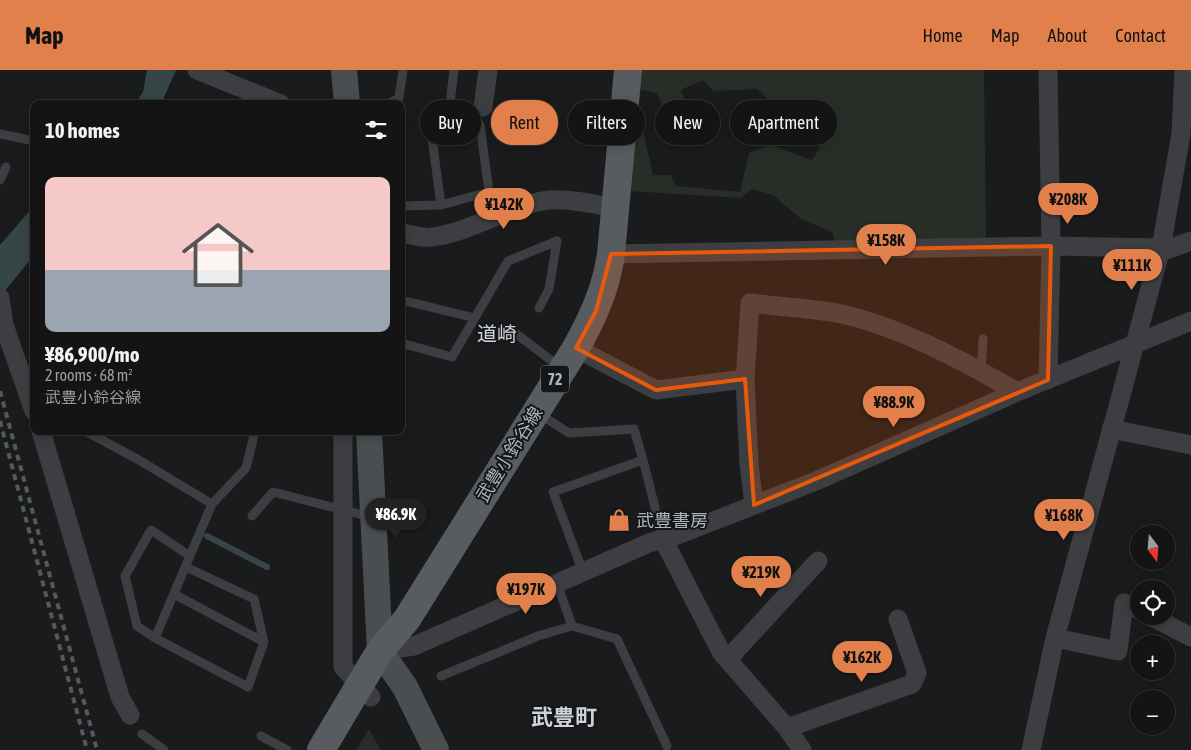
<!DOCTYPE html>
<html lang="en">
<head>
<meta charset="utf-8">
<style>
	:root { --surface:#141415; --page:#212122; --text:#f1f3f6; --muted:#9d9ea0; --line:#333334; --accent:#e2804c }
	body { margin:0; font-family:"Asap Condensed","Noto Sans JP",sans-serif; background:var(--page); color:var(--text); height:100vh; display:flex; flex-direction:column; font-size:19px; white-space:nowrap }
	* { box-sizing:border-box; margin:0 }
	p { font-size:16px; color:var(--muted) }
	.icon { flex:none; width:28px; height:28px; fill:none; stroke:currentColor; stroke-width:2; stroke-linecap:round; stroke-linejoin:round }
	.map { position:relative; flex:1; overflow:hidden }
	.sheet { position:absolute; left:30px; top:30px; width:375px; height:335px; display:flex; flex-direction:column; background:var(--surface); border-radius:10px; box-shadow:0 2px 12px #0003,0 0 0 1px var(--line) }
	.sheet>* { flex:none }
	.banner { position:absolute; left:420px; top:30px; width:475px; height:45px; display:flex; gap:10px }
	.needle { width:32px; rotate:164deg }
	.fabs { position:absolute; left:1130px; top:455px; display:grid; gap:10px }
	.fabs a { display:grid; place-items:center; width:45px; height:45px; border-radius:50%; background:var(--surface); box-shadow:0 2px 12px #0003,0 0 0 1px var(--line); font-size:25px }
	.price { position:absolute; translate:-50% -42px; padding:0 11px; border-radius:18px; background:var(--accent); color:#111; font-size:16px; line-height:32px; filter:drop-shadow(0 1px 2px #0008) }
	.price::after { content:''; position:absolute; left:50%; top:30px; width:15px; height:11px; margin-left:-8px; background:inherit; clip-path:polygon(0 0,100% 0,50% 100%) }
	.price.on { background:#222; color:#fff }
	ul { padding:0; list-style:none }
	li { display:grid; align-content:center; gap:10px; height:265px; padding:0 15px }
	li span { display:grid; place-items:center; height:155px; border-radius:10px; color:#555 }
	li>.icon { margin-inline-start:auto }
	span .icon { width:90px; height:90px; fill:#fffc; stroke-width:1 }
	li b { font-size:21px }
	h2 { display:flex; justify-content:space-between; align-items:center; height:60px; padding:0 15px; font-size:21px }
	.tag { padding:0 18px; border-radius:22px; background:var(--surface); box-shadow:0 2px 12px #0003,0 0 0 1px var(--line); font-size:18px; line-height:45px }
	.tag.on { background:var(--accent); color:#111 }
	header { display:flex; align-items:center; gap:30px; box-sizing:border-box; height:70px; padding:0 25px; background:var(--accent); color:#111 }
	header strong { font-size:24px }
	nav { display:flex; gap:28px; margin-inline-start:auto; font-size:18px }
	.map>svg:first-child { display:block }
	.green { fill:#282e27 }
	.water { fill:#364546 }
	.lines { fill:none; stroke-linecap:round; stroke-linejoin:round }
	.stream { stroke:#364546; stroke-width:6 }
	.lane { stroke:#3c3e41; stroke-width:9 }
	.street { stroke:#3c3e41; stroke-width:19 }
	.secondary { stroke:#4a4e51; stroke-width:26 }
	.primary { stroke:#585c60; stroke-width:28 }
	.rail { stroke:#55595c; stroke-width:4; stroke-dasharray:6 5; stroke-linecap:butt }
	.marked { fill:#e8590c; fill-opacity:0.2; stroke:#e8590c; stroke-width:4; stroke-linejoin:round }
	.labels { text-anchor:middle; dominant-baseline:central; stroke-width:4; stroke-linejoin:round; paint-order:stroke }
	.shield { fill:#151617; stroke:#808689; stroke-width:1 }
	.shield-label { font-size:16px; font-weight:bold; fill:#aeb6ba }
	.street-label { font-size:18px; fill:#aeb6ba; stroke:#151617 }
	.poi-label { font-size:18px; fill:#aeb6ba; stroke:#151617; text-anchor:start }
	.quarter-label { font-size:20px; fill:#cfd3d7; stroke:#151617 }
	.district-label { font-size:22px; font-weight:bold; fill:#cfd3d7; stroke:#151617 }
</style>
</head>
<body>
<header>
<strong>Map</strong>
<nav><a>Home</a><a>Map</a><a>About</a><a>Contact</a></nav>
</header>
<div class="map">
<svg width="1191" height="680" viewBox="0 0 1191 680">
	<rect width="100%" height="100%" fill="#1a1b1c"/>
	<path class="green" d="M640,0H984L986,171L836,174L832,162L801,149L773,125L752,119L741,128L630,121L633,57L642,56L653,105H671L676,116L740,122L749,83L770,75L812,90L820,78L757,19L714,21L703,10L680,20L688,35L665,43L657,23L638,19Z
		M369,659L381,680H356Z"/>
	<path class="water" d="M147,0H176L161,34H135L143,22Z
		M34,136V185L0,227V175Z"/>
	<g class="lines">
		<path class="stream" d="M207,466L267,497"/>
		<path class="lane" d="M388,34L399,28L403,0
			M0,64L34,71
			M0,110L6,97
			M441,135L489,122L480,55L449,42
			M401,136L441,135L429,46L449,42L454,0
			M401,230L475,248
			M510,259L560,297
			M401,273L452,287L508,191L557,171L549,219L539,238
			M981,301L983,269
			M538,343L569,363L634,359L643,390
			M85,361L139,390L212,434L246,398L255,361
			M252,446L273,422L371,447
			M186,497L254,529L264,572L248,617L155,568L212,434
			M583,502L553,422L643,390L663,469
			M557,513L572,556L617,569L667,676
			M174,524L264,572
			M155,568L137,556L125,506L151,460L190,486
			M441,606L538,566L572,556
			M142,664L164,680
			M261,666L287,680"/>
		<path class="street" d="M197,0L281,34
			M1048,0L1051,176L1048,310
			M1184,0L1181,64L1161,178L1169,179L1191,171
			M483,37L488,0
			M401,163C411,164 423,169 432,167C470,162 504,139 542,131C562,127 595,134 615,138
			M611,184L1051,176L1161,178L1055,568L1031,680
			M0,228L4,255L34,341
			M576,278L656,320L745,309
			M1111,359L1191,375
			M41,361L120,627L130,645
			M343,361V597L371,627
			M754,435L749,394L745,309L750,233C780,237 812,238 842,244C902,258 964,291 1017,322
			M663,469L721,582L787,658L802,680
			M1150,546L1191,567
			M1055,568L1118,581L1124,533L1139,540
			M380,581L414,576L649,473L675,466L816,411L1017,322L1191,251
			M728,589L818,491
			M787,658L912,614L917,603L898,549"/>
		<path class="secondary" d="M344,0L347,34
			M369,361L380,581L405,617L436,680"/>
		<path class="primary" d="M321,680L380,581L407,549L576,278C593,247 606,219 611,184L628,0"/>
		<path class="rail" d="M0,321L97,680
			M0,351L87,680"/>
	</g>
	<path class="marked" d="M1051,176L1048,310L754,435L745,309L656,320L576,278L596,241L611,184Z"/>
	<defs>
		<symbol id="shop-bare" viewBox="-9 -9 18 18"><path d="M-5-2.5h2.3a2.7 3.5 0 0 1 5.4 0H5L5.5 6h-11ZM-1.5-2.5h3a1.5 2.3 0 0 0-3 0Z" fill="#e2804c" stroke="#151617" stroke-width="2.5" paint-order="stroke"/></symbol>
	</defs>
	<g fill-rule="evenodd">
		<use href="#shop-bare" x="603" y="434" width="32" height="32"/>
	</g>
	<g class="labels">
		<rect class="shield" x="541" y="295.5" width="28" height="27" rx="4"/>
		<g class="shield-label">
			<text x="555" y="309">72</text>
		</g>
		<g class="street-label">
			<text transform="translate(509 384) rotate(-58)">武豊小鈴谷線</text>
		</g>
		<g class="poi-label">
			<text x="636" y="450">武豊書房</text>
		</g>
		<g class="quarter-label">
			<text x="497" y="263">道崎</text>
		</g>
		<g class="district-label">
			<text x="564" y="647">武豊町</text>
		</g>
	</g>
</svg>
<div class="fabs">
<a><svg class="needle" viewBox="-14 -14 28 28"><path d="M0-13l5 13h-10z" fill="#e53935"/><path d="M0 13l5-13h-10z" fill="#9d9ea0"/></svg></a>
<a><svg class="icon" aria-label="locate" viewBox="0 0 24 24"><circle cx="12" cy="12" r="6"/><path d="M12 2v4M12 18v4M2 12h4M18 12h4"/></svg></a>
<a>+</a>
<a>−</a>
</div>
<b class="price" style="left:1068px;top:155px">¥208K</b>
<b class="price" style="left:504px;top:160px">¥142K</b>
<b class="price" style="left:886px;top:196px">¥158K</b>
<b class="price" style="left:1132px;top:221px">¥111K</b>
<b class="price" style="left:894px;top:358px">¥88.9K</b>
<b class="price on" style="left:396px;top:470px">¥86.9K</b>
<b class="price" style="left:1064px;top:471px">¥168K</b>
<b class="price" style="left:761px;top:528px">¥219K</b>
<b class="price" style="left:526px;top:545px">¥197K</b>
<b class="price" style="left:862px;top:613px">¥162K</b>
<div class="banner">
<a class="tag">Buy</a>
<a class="tag on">Rent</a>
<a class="tag">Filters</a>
<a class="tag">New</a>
<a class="tag">Apartment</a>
</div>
<section class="sheet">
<h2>10 homes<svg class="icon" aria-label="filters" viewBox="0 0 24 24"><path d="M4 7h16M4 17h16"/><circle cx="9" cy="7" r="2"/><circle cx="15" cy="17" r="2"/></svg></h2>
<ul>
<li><span style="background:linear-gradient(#f6c9c9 60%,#9aa5b1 0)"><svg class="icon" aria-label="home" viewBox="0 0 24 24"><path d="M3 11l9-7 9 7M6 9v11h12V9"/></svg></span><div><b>¥86,900/mo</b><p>2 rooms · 68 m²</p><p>武豊小鈴谷線</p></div></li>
</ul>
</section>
</div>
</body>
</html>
